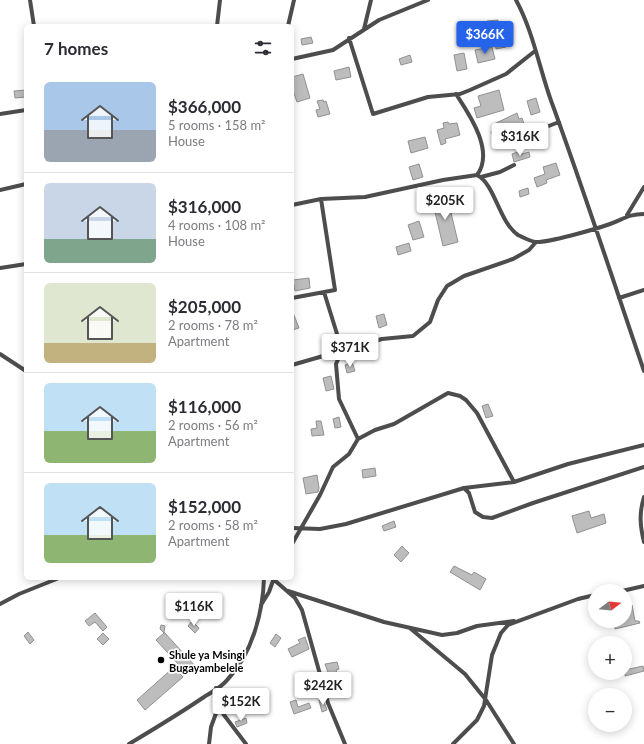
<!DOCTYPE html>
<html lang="en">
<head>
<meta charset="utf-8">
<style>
	:root { --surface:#fff; --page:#f2f2f3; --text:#2b2b33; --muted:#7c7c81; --line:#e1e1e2; --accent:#2563eb }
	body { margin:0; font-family:Lato,sans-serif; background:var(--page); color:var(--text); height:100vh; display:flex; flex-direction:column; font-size:15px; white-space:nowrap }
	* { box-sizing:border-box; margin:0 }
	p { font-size:13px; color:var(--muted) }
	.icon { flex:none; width:22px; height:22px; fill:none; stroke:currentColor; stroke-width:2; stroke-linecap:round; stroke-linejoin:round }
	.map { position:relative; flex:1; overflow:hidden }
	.drawer { position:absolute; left:24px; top:24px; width:270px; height:556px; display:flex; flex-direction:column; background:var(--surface); border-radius:6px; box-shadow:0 2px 10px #0003 }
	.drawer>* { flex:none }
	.needle { width:26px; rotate:74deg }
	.fabs { position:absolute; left:588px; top:584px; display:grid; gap:8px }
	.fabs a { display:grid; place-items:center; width:44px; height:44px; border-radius:50%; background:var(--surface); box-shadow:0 2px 10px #0003; font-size:20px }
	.price { position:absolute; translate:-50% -34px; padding:0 9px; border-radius:4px; background:#fff; color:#222; font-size:13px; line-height:26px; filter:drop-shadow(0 1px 2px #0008) }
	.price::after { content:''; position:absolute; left:50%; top:24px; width:12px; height:9px; margin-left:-6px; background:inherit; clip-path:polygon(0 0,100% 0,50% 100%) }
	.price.current { background:var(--accent); color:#fff }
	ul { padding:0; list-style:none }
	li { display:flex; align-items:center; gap:12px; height:100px; padding:0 20px }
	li+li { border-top:1px solid var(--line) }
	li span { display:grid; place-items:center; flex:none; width:112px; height:80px; border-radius:6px; color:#555 }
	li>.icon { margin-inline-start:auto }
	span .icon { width:48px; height:48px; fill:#fffc; stroke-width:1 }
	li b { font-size:17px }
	h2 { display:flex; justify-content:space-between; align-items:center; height:48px; padding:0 20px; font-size:17px }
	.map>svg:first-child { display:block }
	.building { fill:#bdbdbd; stroke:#919191 }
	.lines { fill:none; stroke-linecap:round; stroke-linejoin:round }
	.street { stroke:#4d4d4d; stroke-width:4 }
	.poi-dot { fill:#000; stroke:#fff; stroke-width:1.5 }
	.labels { text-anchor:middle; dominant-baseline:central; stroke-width:3.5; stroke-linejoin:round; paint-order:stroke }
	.poi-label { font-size:11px; font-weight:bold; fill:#000; stroke:#fff; text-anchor:start }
</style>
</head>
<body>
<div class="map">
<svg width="644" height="744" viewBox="0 0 644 744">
	<rect width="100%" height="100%" fill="#fff"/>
	<path class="building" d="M498,20V31L503,30L506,47L496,49L494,34L473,40L472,30L487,26V21Z
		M311,37L313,43L302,45L301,39Z
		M492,47L495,59L478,63L475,50Z
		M464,53L467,69L457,71L454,55Z
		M410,55L412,62L401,65L399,59Z
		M349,67L351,77L336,80L334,71Z
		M303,74L310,98L297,102L292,88V77Z
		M26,90V97L15,98L14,91Z
		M499,90L504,110L477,118L474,108L481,106L478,96Z
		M536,98L540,112L531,115L527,101Z
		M323,100L324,102L326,101L330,114L318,117L316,110L320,109L317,101Z
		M517,113L519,119L522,118L524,124L493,137L491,132L494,130L492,125Z
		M448,122L449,124L457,123L460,135L445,139L446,143L441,145L437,130L444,128L443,123Z
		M425,137L428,148L411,153L408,141Z
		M518,152L519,155L529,152L530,157L514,162L512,154Z
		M556,163L560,175L546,180L547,183L537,187L534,178L545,174L543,167Z
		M419,164L423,177L413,180L409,167Z
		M528,188L529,194L520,197L519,191Z
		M447,196L458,242L443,246L432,199Z
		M419,221L424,237L413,240L408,225Z
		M409,243L411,251L398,255L396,247Z
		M309,278L310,288L295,291L293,280Z
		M292,310L299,328L292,330Z
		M384,314L387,325L379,328L376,316Z
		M352,362L355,371L347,373L345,365Z
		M331,376L334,389L326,391L323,378Z
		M488,404L493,416L486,418L482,406Z
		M339,417L341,427L335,428L333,419Z
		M316,421H321L324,435L312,436L311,429L317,428Z
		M375,468L376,476L363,478L362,470Z
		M317,475L319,488L318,492L306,494L303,478Z
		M589,511L591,518L604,514L606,523L577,533L572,516Z
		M394,521L396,527L384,531L382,526Z
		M402,546L409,553L401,562L394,555Z
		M454,566L472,575L474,572L486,579L480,590L450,572Z
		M632,605L635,621H639L640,623L615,629L614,621H625V606Z
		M95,613L107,627L103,631L95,622L89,626L85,621Z
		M192,621L199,628L195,633L188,626Z
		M161,625L165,626L164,632L196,667L195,672L180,666L156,640L164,633L160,629Z
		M28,632L34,640L30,644L24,636Z
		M103,633L109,639L103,645L97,639Z
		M276,634L281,638L275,647L270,643Z
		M305,637L309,649L292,657L288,649L300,643L298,640Z
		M337,662L339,669L336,670L340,684L333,686L325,664Z
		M643,666L644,671L625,676V670Z
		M174,667L183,677L145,710L137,700Z
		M323,699L327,710L322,712L319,700Z
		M296,700L298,707L309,703L311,708L294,714L290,702Z
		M246,718L247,723L237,727L235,722Z"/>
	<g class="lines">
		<path class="street" d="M30,0L34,26
			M516,0C534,33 540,72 553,106C585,194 614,283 644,371
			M217,26L220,0
			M288,26L294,0
			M364,29L371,0
			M349,38L373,114L428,97L460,94L470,90L506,74L535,51
			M292,59L333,50L379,20L428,0
			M456,94C469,114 495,151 477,175
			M0,114L26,110
			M528,134L559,122
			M481,177L500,172L514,165
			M0,190L26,184
			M292,205L321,199L365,197L443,180L477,175C495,184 499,222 518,235C522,237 531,241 535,242C548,243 596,229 610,224C624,219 628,214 644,214
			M627,215L644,187
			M0,268L26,264
			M324,292L342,350L336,364L339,399L358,439
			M292,298L335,290L321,199
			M619,298L644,290
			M0,354L26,371
			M292,365L382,339L413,336L430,322L438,300L447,286L464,276L513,259L529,250L536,242
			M464,488L469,493L475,512L483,517L492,518L533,503L644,467
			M644,497C639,513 640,526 644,542
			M292,528L320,529L346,524L464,488L514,482L568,464L644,445
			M292,544L320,495L333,467L349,454L358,439L375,430L394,424L448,393L460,396L466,400L477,413L514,482
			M272,578L295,598L302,610L328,703L345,744
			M288,591L384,622L442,635L457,633L477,626L514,621
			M622,591L644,586
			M0,604L19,594L59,578
			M261,605L269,592L274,578
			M411,629L465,674L486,700L514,744
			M216,688L219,705L224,715L246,744
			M129,744C154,729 179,714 204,697C212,692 222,687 228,679C252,654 263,612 264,578
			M209,744L211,727L219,705
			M453,744L477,720L484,706L492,655L501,633L508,625L578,599L595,595"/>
	</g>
	<circle class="poi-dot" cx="161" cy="660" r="4"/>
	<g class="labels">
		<g class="poi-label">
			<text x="169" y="654">Shule ya Msingi<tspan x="169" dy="13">Bugayambelele</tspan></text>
		</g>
	</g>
</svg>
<div class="fabs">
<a><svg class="needle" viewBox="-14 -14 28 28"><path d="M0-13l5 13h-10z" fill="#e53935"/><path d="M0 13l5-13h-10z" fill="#7c7c81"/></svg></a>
<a>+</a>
<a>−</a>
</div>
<b class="price current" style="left:485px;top:55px">$366K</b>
<b class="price" style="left:520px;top:157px">$316K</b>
<b class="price" style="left:445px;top:221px">$205K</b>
<b class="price" style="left:350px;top:368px">$371K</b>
<b class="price" style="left:194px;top:627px">$116K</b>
<b class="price" style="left:323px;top:706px">$242K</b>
<b class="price" style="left:241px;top:722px">$152K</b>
<section class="drawer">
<h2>7 homes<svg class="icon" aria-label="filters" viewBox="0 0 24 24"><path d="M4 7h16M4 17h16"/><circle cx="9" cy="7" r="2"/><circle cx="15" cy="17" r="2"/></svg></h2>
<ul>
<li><span style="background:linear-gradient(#a9c7e8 60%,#9aa5b1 0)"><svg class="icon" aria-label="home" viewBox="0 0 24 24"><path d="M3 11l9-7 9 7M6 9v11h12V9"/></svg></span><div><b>$366,000</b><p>5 rooms · 158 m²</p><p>House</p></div></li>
<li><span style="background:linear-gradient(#c9d6e8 70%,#7fa58c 0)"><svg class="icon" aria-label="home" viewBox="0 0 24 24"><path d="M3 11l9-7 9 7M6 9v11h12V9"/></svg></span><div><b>$316,000</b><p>4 rooms · 108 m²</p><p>House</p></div></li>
<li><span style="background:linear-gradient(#dfe7d0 75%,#c2b280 0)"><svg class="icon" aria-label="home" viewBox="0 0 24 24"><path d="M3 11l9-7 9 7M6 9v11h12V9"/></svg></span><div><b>$205,000</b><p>2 rooms · 78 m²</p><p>Apartment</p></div></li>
<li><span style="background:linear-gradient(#bfe0f5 60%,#8fb573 0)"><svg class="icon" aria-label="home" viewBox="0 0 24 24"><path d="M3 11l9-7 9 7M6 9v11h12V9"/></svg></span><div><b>$116,000</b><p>2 rooms · 56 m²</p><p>Apartment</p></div></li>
<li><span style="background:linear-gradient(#bfe0f5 65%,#8fb573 0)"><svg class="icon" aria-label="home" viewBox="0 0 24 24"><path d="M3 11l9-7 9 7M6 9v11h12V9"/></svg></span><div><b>$152,000</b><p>2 rooms · 58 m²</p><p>Apartment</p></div></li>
</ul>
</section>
</div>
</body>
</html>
